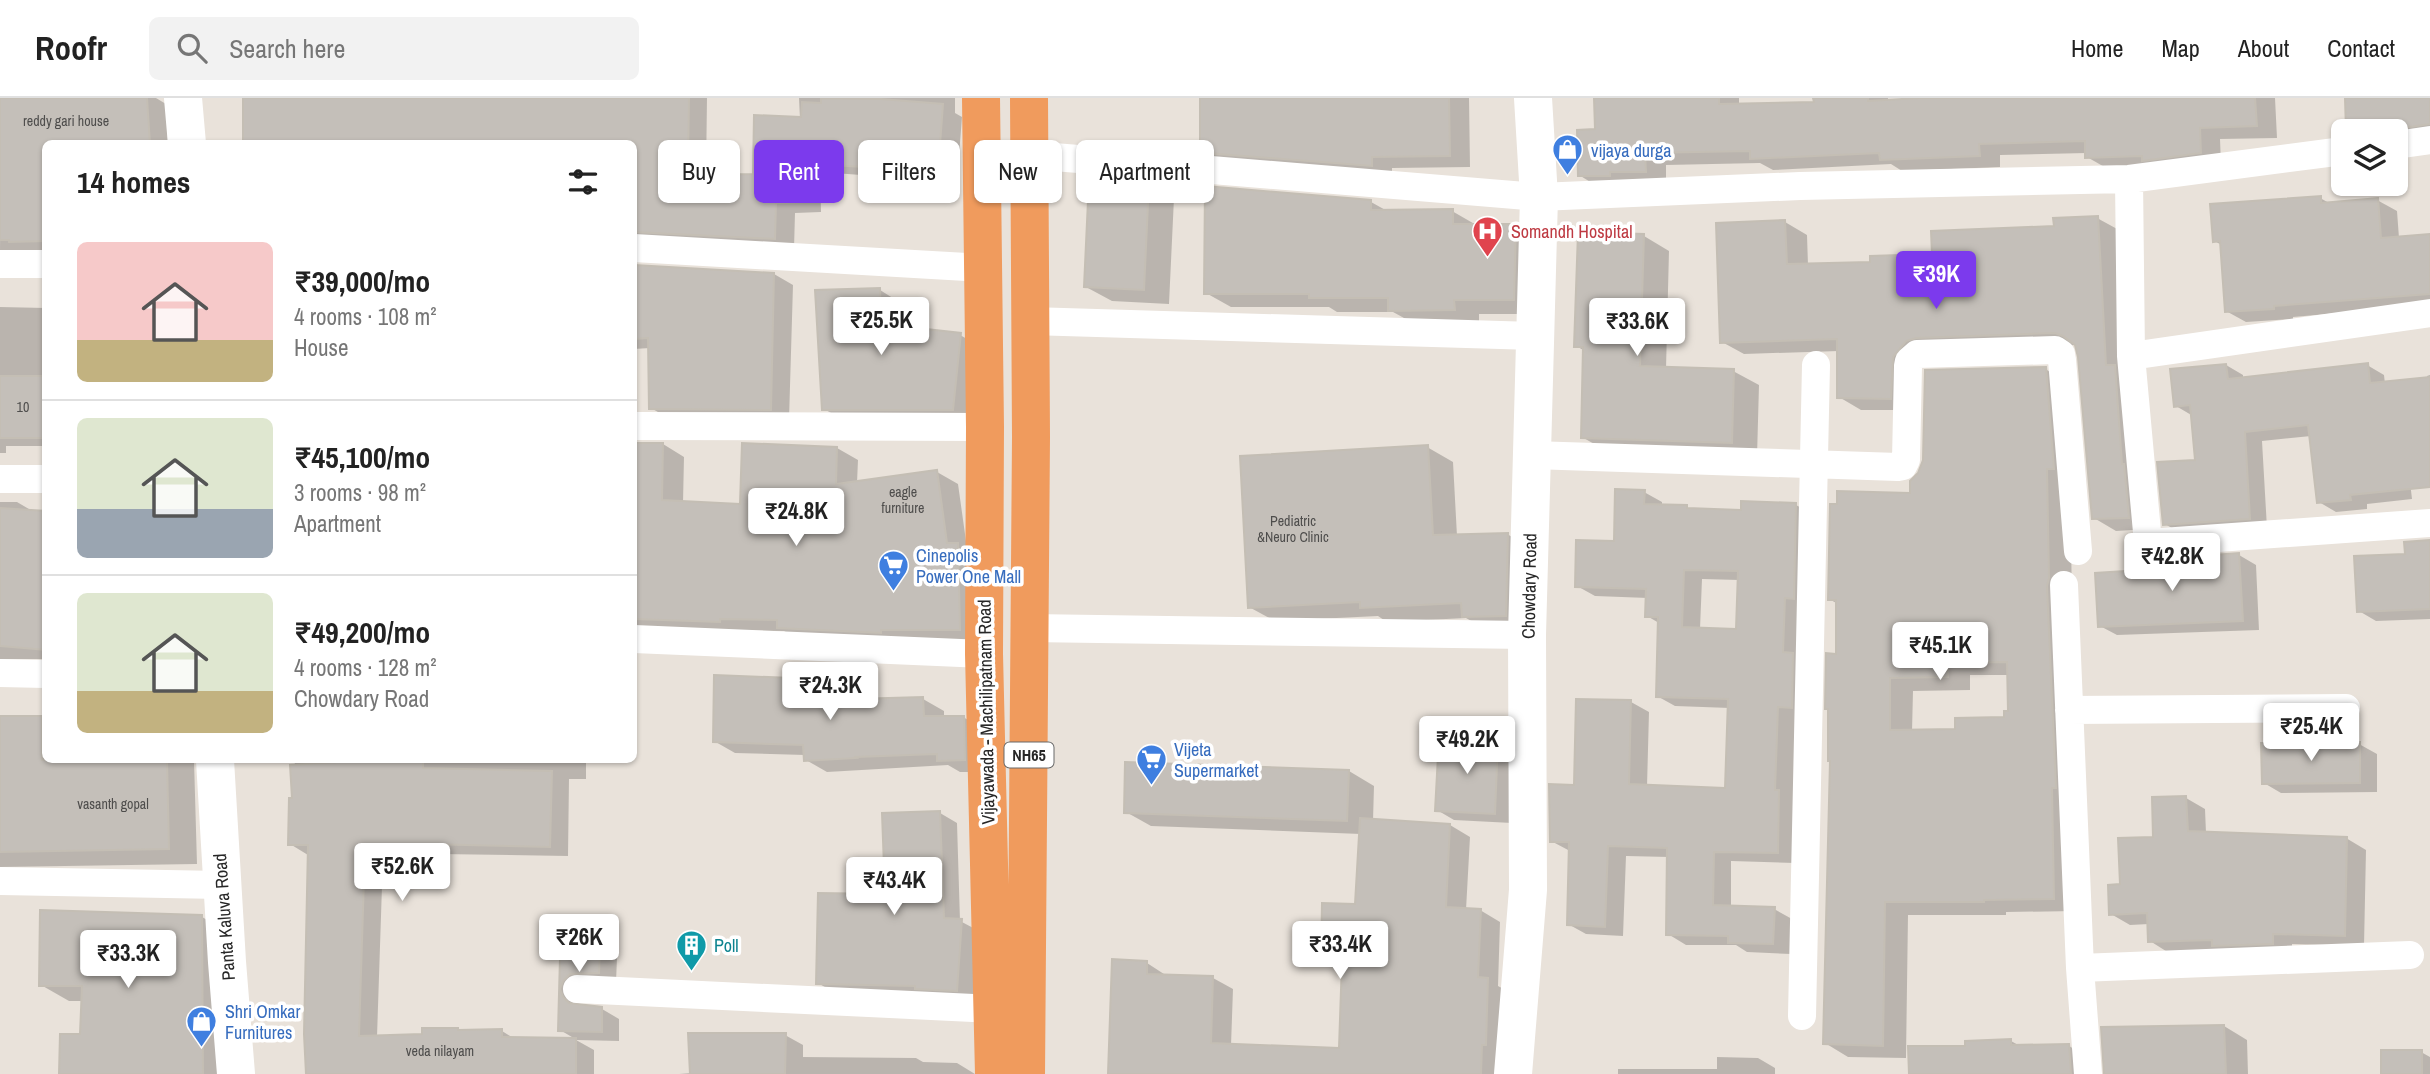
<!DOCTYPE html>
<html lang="en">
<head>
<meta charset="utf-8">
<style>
	:root { --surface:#fff; --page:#f2f2f2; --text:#222; --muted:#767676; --line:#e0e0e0; --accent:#7c3aed }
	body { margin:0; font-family:"Archivo Narrow",sans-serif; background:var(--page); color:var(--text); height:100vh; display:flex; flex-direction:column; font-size:26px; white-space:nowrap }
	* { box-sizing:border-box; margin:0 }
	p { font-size:23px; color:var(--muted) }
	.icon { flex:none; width:38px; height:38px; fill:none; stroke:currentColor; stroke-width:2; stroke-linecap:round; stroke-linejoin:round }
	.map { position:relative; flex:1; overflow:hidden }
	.panel { position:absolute; left:42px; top:42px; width:595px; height:623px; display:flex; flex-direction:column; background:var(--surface); border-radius:10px; box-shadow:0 2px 5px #0004 }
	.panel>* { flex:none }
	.top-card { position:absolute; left:658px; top:42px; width:665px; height:63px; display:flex; gap:14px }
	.controls { position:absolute; left:2331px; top:21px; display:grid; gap:14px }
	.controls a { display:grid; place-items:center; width:77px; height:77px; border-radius:10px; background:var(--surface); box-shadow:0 2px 5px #0004; font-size:35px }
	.price { position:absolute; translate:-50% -60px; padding:0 16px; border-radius:7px; background:#fff; color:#222; font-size:23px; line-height:46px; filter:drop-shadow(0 2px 4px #0008) }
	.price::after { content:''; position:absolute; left:50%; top:42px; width:21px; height:16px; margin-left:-10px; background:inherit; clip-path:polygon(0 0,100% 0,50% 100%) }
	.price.selected { background:var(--accent); color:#fff }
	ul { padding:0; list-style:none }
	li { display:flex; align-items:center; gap:21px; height:175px; padding:0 35px }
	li+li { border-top:2px solid var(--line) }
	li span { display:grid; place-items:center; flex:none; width:196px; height:140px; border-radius:10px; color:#555 }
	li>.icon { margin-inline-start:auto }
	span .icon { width:84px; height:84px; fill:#fffc; stroke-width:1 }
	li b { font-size:30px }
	h2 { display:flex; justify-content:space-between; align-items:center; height:84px; padding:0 35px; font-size:30px }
	.chip { padding:0 24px; border-radius:10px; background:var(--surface); box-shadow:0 2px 5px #0004; font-size:24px; line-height:63px }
	.chip.selected { background:var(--accent); color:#fff }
	header { display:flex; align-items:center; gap:42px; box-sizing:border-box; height:98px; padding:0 35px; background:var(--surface); border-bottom:2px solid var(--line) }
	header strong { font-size:33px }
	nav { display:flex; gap:38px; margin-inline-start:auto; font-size:24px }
	.search { width:490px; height:63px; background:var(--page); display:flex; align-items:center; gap:18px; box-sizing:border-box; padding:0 24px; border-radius:10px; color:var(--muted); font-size:26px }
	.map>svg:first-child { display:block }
	.shadow { fill:#0003; fill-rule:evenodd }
	.building { fill:#c4bfb9; stroke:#c4beb4; stroke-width:2; fill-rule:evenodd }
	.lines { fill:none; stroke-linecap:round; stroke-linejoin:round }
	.street { stroke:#fff; stroke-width:28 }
	.secondary { stroke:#fff; stroke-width:38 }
	.highway { stroke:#f09b5d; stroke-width:38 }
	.labels { text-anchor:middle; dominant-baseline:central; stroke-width:7; stroke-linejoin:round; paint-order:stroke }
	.number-label { font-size:14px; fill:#4e4d4c }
	.shield { fill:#fff; stroke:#686868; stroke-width:2 }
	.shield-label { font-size:16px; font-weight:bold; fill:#272727 }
	.shop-label { font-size:18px; fill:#366cbe; stroke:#fff; text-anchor:start }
	.health-label { font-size:18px; fill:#be3a42; stroke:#fff; text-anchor:start }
	.street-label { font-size:18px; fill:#272727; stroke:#fff }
	.culture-label { font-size:18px; fill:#0d838f; stroke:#fff; text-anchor:start }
</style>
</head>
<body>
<header>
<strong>Roofr</strong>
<div class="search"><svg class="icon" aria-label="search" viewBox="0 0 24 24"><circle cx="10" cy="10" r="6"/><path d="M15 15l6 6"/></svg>Search here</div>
<nav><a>Home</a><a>Map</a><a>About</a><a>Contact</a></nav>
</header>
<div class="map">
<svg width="2430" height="976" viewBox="0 0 2430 976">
	<rect width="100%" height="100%" fill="#e9e2da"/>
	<path class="shadow" d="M1,0H156L166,6L168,46H46V154L0,152Z
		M245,0H707L706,77H755L800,21L799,0H955V15L962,19L957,84L820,74L821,114L795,115L794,151L636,160L637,169L774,176L793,187L789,322L670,321L651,310L650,250L634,251V46Z
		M1201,0H1469L1470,69L1392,70V79L1227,66L1206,54V47L1202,45Z
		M1596,0H1739V8L1816,6L1815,0H1888V4L1934,0H2275L2277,40L2220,41L2221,66L2108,71L2087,59V55L2000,57V69L1902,73L1891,66L1773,72L1760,65L1666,67V85L1600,90L1579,77L1597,33Z
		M2346,0H2430V38L2396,33H2348Z
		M1148,86L1174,100L1169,206L1112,203L1086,189Z
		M2320,100L2331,106L2377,102L2397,113L2399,140L2430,138V207L2293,219V221L2246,224L2226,213L2222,147L2214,143Z
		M1371,104L1389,114L1452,113L1478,128H1516L1541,142L1539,216H1479V225L1415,226L1393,214H1337L1329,209H1231L1206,195Z
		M2097,120L2119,132L2150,431L2116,433L2094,420L2079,253L2077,247L1939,251L1915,272L1912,312H1861L1839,299V253L1744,256L1722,244L1785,124L1807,137L1808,167L1872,165L1934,158Z
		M1644,138L1669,153L1666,271L1733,273L1759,287L1757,359L1608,354L1582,339L1585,253L1576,248Z
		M880,192L896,202L897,230L960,237L976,246L969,321L840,320L824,311Z
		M0,209L46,210V348H6V355H0Z
		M2226,267L2243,277V281L2367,267L2384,277L2385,286L2428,281L2427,278L2430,277V338L2405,340L2412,401L2367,406V411L2336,414L2319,404L2311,338L2262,343L2267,430L2182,436L2165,426L2197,364L2193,318L2176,308Z
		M2045,271L2069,284L2076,813L2006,814V817H1908L1906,960L1848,959L1825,945L1838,558V506L1829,501L1912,397ZM1970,577H2009L2010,615L2006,621L1957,632L1912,634L1913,593L1970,592Z
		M634,346H663L684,359L683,405L742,408L837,350L858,362L857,385L937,374L958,386L980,543L799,542L784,533L634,531Z
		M1427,349L1453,364L1457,438L1507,436L1533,451L1531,531L1489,533L1466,520L1387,524L1378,518L1275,523L1249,509Z
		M1644,394L1662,404V408L1686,409L1692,412L1743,414L1796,407L1814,417L1795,765L1731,763V809L1774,811L1792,821L1791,856L1747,854L1736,847H1686L1668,836L1669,759L1626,758L1623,838L1586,836L1568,826L1570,753L1551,743L1576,688L1631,604L1649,614L1647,689L1727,692L1730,610L1675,608L1657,598L1659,525L1647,518L1648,500L1595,498L1577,488L1615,445ZM1702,481L1739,482L1738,533L1700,531Z
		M0,404H17L34,414H46V561H0Z
		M2430,442V521L2376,523L2359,513L2407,457Z
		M2239,457L2256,467L2259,532L2117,537L2100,528L2160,472Z
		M791,582L812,594V598L852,595L866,603L923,601L944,613V620L963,619L984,631L985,674H960L948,667L827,674L806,662L805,657L735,655L714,643Z
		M0,620H46V662H194L197,766L0,769Z
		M1497,644L1515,654L1512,725L1454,722L1437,712Z
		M2359,646L2377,656V694L2281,695L2264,685Z
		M295,662H586V681H569L568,758L438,756V760L383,758L377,939L424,938L458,932L461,934L502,933L515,941L576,942L594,952V976H308V757L290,746Z
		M1349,673L1374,688L1373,723L1450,727L1470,739L1466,812H1480L1500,824L1498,888L1507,893L1503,976H1110L1147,865L1167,878L1213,880L1233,891L1231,948L1341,952L1343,873L1323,862L1357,808L1361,736L1151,728L1126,714Z
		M2186,700L2205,711L2206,735L2346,740L2366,752L2364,848L2292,846V856L2169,855L2150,843L2149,826L2130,827L2111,816L2122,788Z
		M940,715L957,725L960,823L979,833L974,901L835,895L818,885L886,798Z
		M202,819L230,835V976H61L82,938L83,903H69L41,887Z
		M562,824L601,826L618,836L616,884L577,902L579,908L602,911L619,921V943L577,942L560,932Z
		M2224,928L2247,942L2248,976H2105Z
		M785,937L803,947V959L916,960L923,964L957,965L975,976H679L692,975Z
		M2011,943L2020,948H2069L2091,961L2093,976H1910L1967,949Z
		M2421,954L2430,959V976H2383Z
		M1717,959L1758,960L1775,970V976H1618V971H1717Z"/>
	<path class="building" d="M0,0H147L150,46H46V143L9,144V142H0Z
		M243,0H689L688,67H692V77L753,76L754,17L801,19L802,4L821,5V0L881,1L943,6L938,74L802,65L803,104L776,105L775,141L634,134V46H243Z
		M1200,0H1449L1450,58L1372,59V68L1205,55V46H1200Z
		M1594,0H1719V6L1814,4L1813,0H1868V3L1919,0H2255L2257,28L2200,30L2201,55L2142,63V58L2085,60V43L1979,46L1980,58L1880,62L1879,55L1750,61V53L1645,55L1646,74H1610V78H1578L1577,32L1595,31Z
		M2345,0H2430V26L2382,33H2346Z
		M1089,81L1149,84L1144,192L1084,189Z
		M1205,88L1371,102V112L1453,111V126H1516L1514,202H1454L1455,212L1388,213V200H1309V196H1204Z
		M2321,98V105L2378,100L2381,140L2430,136V196L2274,208V211L2225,214L2220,143L2213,144L2210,106Z
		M2098,118L2106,267H2115L2122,366H2124L2129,420L2092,421L2078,259L2075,247L2063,238L2055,235L1916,240L1906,243L1893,259L1891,301L1837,300V241L1720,245L1716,125L1785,122L1787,166L1870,164V158L1932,156L1931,133L2054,128L2053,120Z
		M1578,134L1644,136L1640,268L1734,271L1732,345L1581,340L1583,249H1574Z
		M634,167L774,175L771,312L649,311L648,240L636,241Z
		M880,190L881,226L961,235L953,312H822L815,192Z
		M2368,265L2370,285L2430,279V389L2350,397L2351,402L2317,405L2308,327L2245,334L2250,421L2163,427L2157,364L2195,362L2190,307L2174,309L2170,271L2226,266L2228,281Z
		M2046,269L2054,371H2047L2049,480L2047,488L2056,690H2052L2054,801L1984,802V804H1885L1883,948L1823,946L1830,663H1828V611H1825L1826,555L1836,556V502H1828L1830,406H1837V393L1910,395V383L1918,375L1923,362L1925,272ZM2007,564L2008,613H2004V619L1955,620V631L1890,632V580L1948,579L1947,565Z
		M0,278H46V340H0Z
		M634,345H663L662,402L740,406L742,345L837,349L836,386L937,372L947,445H958L960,532H881V535L777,530V522L720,521V524L634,521Z
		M1428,347L1433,437L1508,435L1506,518L1462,519L1461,505L1360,510V504L1248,510L1240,358Z
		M1615,391L1645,392L1644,406L1687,407V410L1741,412V403L1796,405L1794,501L1785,500L1783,554L1793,555L1792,610L1778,609L1775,692H1779L1778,755L1714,754L1713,807L1775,809L1773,846L1728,845V838L1666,837L1667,750L1608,748L1605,829L1567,827L1569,744H1550L1549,686L1574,687L1576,601L1631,602L1629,686L1725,690L1728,601L1656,599L1658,519H1645L1646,491L1575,489L1576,442L1614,443ZM1684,472L1738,473L1736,531L1682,529Z
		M0,410L46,413V552L0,548Z
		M2430,442V511L2357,514L2354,458L2405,456L2404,444Z
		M2239,455L2243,523L2098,529L2095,475L2158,471V461Z
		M714,577L792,580L791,597L853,593V601L923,599L924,618H964L965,662L937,663V656L856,659L857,660L804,663L803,647L713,644Z
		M0,618H42V662H167L169,751L0,754Z
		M1439,639L1498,642L1495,716L1435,713Z
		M2360,644V685L2262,686L2261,645Z
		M368,662L423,664V670L552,673L550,749L421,746L420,750L365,749L359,938L422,936V930H458V932L502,931V939L576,940V976H306L304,936L308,747H288L289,700H292L290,667Z
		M1125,664L1349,672L1347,723L1124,715Z
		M2186,698L2188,733L2347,739L2345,838L2273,836V846L2212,848V842L2148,844L2147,815L2109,817L2108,787L2120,786L2118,740L2153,739L2152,699Z
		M940,713L944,820L962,821L957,893L915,891V888L816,886L818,795L885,796L882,715Z
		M1360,720L1450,726L1446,809L1481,811L1478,879L1488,880L1486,947H1482L1481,976H1108L1112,861L1147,863V876L1213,878L1211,945L1339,950L1342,863H1321L1322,805L1355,806Z
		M40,812L202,817L203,976H59L60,936H80L82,888H39Z
		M561,823L601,824L599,875L570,876L563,883L560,891L563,899L569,905L602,909V934L558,933Z
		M2224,927L2226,976H2104L2101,929Z
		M688,935H786L785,976H690Z
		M2011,941V947L2069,946L2071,976H1909L1908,948H1965V943Z
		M2381,952H2422V976H2381Z"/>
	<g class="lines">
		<path class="street" d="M2396,47L2430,42
			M983,56L1030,57L1539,99L1800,88L2129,81L2343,53
			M2129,81L2131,258L2148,445L2430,425
			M634,150L984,170
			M0,166H46
			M1030,223L1535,238
			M2131,258L2430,215
			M634,328L985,329
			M1532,357L1898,369L1903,368L1906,362L1908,268L1909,263L1917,256L2055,252L2061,256L2062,262L2078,453
			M0,381H46
			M2064,487L2080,870L2088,976
			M1029,530L1527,537
			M634,541L984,556
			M0,575L46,576
			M2069,612L2346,610
			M0,783L222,787
			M2080,870L2410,857
			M577,891L994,911
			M1802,918L1816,267"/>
		<path class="secondary" d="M183,0L187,46
			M215,662L227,864L236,976
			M1513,976L1528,792L1527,537L1539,99L1533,0"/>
		<path class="highway" d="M981,0L985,329L984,556L994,976
			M1026,976L1031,339L1029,0"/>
	</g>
	<defs>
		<symbol id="shop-pin" viewBox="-11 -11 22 30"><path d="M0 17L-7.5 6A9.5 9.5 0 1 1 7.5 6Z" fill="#3f7fe0" stroke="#fff"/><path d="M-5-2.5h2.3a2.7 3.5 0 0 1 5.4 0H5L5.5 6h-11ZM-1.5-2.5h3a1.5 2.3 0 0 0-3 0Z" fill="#fff"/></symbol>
		<symbol id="hospital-pin" viewBox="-11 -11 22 30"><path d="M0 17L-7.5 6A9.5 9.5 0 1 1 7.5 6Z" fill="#e0444e" stroke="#fff"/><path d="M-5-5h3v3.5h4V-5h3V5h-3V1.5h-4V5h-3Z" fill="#fff"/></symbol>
		<symbol id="supermarket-pin" viewBox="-11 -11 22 30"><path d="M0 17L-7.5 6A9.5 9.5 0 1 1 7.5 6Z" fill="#3f7fe0" stroke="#fff"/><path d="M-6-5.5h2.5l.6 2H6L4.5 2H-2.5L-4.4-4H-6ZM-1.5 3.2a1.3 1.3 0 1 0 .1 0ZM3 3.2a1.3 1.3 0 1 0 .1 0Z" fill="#fff"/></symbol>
		<symbol id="building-pin" viewBox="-11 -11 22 30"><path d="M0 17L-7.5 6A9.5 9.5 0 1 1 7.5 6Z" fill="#0f9aa8" stroke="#fff"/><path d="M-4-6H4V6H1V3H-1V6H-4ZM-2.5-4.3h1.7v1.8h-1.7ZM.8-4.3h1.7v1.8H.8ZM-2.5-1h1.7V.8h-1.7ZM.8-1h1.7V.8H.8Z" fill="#fff"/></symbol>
	</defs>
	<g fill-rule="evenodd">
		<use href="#shop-pin" x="1550" y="34" width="35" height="47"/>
		<use href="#hospital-pin" x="1470" y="116" width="35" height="47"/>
		<use href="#supermarket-pin" x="876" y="450" width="35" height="47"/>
		<use href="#supermarket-pin" x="1134" y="644" width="35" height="47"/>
		<use href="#building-pin" x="674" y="830" width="35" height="47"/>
		<use href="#shop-pin" x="184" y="906" width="35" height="47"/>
	</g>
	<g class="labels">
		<g class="number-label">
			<text x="66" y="23">reddy gari house</text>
			<text x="23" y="309">10</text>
			<text x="903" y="394">eagle<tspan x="903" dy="16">furniture</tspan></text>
			<text x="1293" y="423">Pediatric<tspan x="1293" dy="16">&amp;Neuro Clinic</tspan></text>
			<text x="113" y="706">vasanth gopal</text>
			<text x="440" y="953">veda nilayam</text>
		</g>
		<rect class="shield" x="1004.5" y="644.5" width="49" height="25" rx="5"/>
		<g class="shield-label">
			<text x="1029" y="657">NH65</text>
		</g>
		<g class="shop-label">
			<text x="1591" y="52">vijaya durga</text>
			<text x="916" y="457">Cinepolis<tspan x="916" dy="21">Power One Mall</tspan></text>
			<text x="1174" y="651">Vijeta<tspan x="1174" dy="21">Supermarket</tspan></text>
			<text x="225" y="913">Shri Omkar<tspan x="225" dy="21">Furnitures</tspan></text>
		</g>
		<g class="health-label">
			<text x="1511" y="133">Somandh Hospital</text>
		</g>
		<g class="street-label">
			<text transform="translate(1529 488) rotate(-89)">Chowdary Road</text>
			<text transform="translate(986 614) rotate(-91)">Vijayawada - Machilipatnam Road</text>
			<text transform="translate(224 819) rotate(-94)">Panta Kaluva Road</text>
		</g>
		<g class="culture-label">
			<text x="714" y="847">Poll</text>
		</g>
	</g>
</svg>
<div class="controls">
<a><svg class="icon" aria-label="layers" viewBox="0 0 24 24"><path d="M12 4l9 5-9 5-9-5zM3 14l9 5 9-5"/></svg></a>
</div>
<b class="price selected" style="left:1936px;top:213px">₹39K</b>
<b class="price" style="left:881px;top:259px">₹25.5K</b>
<b class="price" style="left:1637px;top:260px">₹33.6K</b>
<b class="price" style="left:796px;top:450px">₹24.8K</b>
<b class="price" style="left:2172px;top:495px">₹42.8K</b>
<b class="price" style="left:1940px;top:584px">₹45.1K</b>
<b class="price" style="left:830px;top:624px">₹24.3K</b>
<b class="price" style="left:2311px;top:665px">₹25.4K</b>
<b class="price" style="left:1467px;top:678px">₹49.2K</b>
<b class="price" style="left:402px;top:805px">₹52.6K</b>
<b class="price" style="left:894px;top:819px">₹43.4K</b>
<b class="price" style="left:579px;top:876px">₹26K</b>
<b class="price" style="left:1340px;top:883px">₹33.4K</b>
<b class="price" style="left:128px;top:892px">₹33.3K</b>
<div class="top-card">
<a class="chip">Buy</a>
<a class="chip selected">Rent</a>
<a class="chip">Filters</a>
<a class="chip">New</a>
<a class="chip">Apartment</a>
</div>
<section class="panel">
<h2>14 homes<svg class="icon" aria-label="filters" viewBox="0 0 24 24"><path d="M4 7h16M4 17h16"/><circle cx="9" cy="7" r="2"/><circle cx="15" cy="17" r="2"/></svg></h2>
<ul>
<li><span style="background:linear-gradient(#f6c9c9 70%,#c2b280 0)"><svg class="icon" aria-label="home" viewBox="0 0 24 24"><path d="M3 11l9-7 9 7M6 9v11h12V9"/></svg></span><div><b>₹39,000/mo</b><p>4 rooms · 108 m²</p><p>House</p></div></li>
<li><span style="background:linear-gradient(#dfe7d0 65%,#9aa5b1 0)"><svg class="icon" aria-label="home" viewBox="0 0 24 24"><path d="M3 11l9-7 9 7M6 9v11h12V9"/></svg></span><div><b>₹45,100/mo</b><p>3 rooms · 98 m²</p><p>Apartment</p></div></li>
<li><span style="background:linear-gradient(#dfe7d0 70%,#c2b280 0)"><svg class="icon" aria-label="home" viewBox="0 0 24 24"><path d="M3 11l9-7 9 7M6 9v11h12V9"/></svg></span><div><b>₹49,200/mo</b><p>4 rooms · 128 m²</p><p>Chowdary Road</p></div></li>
</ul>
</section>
</div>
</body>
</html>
